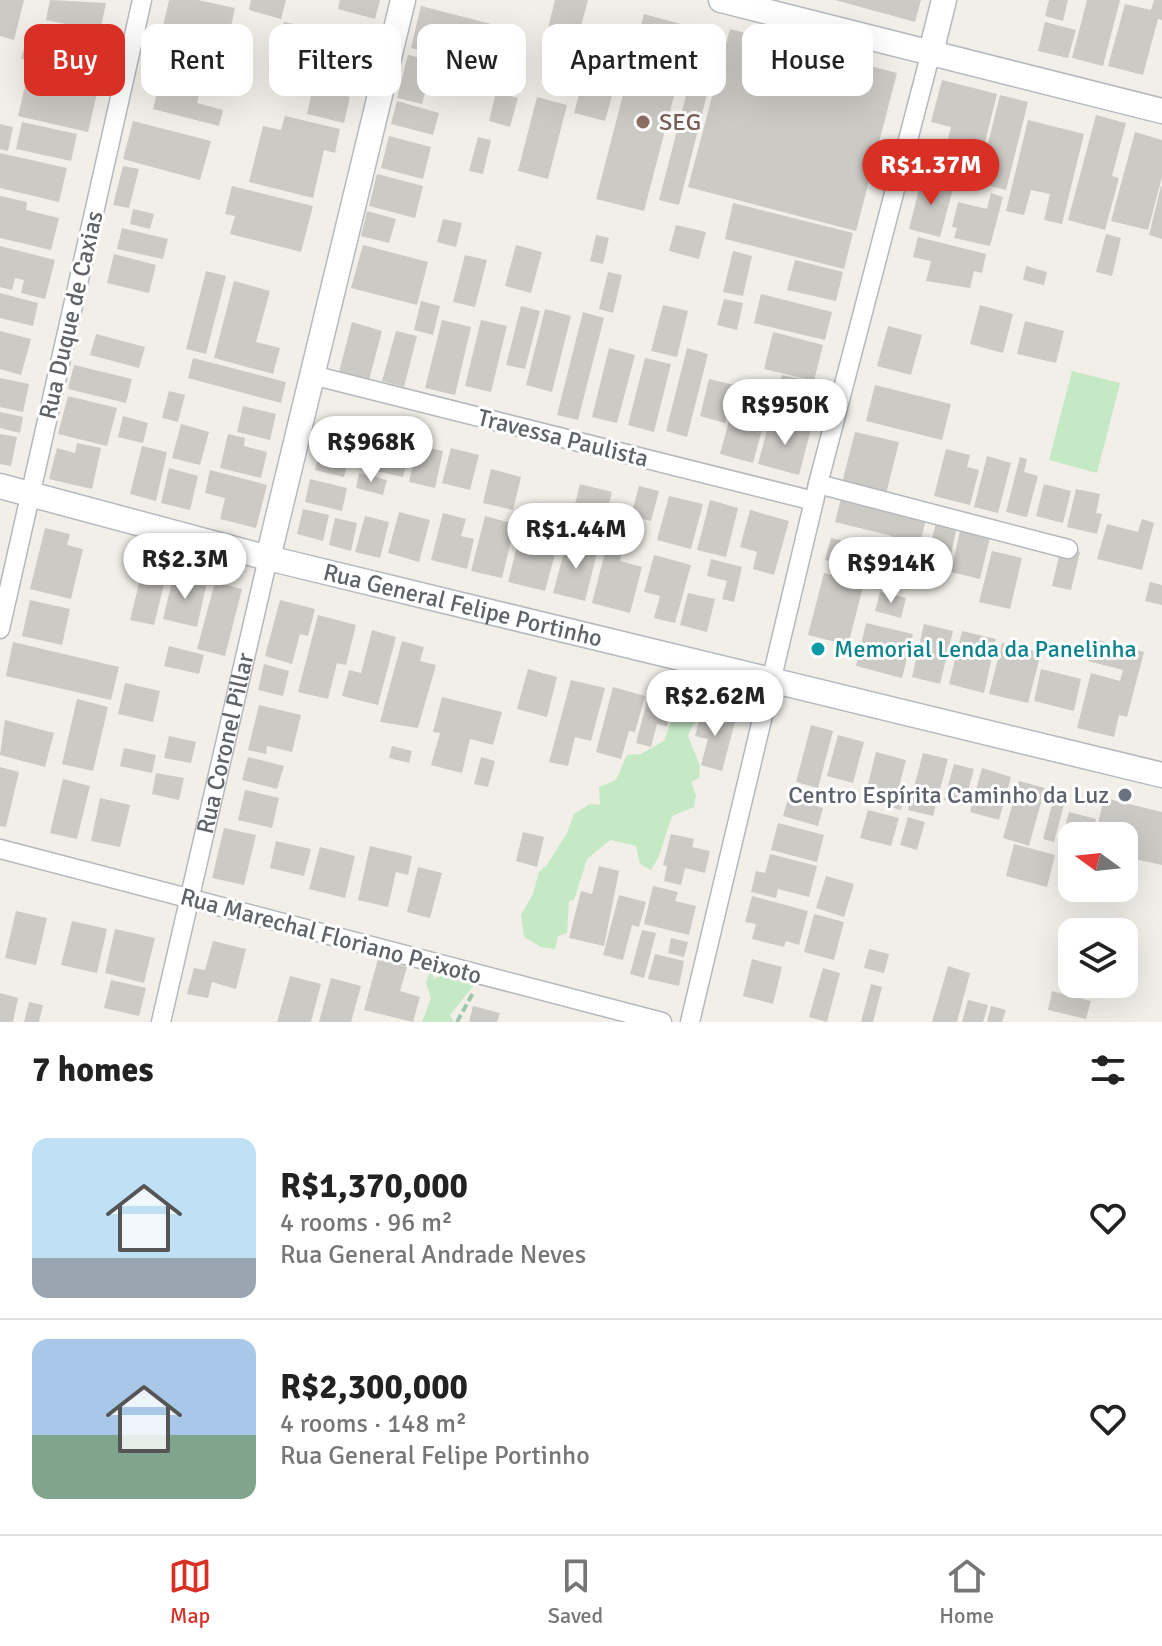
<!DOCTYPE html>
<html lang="en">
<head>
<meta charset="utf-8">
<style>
	:root { --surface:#fff; --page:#f6f6f6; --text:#222; --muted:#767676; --line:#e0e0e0; --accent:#d93025 }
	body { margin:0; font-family:Signika,sans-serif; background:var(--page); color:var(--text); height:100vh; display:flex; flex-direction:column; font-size:30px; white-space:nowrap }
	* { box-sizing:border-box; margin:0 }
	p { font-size:26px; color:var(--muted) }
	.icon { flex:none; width:44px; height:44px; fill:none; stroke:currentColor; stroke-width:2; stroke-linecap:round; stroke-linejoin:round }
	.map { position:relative; height:1022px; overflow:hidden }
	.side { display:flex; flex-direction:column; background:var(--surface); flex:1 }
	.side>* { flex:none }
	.banner { position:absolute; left:24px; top:24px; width:1114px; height:72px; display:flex; gap:16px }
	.needle { width:52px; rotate:285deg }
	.controls { position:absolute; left:1058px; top:822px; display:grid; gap:16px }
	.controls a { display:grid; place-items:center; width:80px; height:80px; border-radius:16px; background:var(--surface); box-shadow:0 8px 32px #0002; font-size:40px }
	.price { position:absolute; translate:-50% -68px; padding:0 18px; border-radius:28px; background:#fff; color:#222; font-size:26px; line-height:52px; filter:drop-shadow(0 2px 4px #0008) }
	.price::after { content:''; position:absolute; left:50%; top:48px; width:24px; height:18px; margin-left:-12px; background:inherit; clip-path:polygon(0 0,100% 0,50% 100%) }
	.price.active { background:var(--accent); color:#fff }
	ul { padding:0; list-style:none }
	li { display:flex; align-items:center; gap:24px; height:200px; padding:0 32px }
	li+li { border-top:2px solid var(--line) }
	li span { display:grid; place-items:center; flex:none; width:224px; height:160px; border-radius:16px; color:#555 }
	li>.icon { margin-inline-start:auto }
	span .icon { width:96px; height:96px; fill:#fffc; stroke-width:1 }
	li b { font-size:34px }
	h2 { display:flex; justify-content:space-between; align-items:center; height:96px; padding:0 32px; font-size:34px }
	.pill { padding:0 28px; border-radius:16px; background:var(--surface); box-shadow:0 8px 32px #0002; font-size:28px; line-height:72px }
	.pill.active { background:var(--accent); color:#fff }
	.tabs { display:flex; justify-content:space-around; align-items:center; height:112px; border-top:2px solid var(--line); background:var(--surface); font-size:22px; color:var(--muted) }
	.tabs a { display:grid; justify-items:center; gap:4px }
	.tabs .active { color:var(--accent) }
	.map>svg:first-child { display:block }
	.green { fill:#c5e8c5 }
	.building { fill:#cccac5 }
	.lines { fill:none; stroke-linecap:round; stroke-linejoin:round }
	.street-casing { stroke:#b5b8bc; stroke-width:21 }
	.secondary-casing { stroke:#b6babf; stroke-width:27 }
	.path { stroke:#9cc7a9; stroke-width:4; stroke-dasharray:8 4; stroke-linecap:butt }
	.street { stroke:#fff; stroke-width:18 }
	.secondary { stroke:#fff; stroke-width:24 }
	.education-dot { fill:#8d6e63; stroke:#fff; stroke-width:3 }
	.culture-dot { fill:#0f9aa8; stroke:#fff; stroke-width:3 }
	.worship-dot { fill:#6b7280; stroke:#fff; stroke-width:3 }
	.labels { text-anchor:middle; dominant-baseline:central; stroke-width:6; stroke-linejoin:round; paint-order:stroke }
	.education-label { font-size:24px; fill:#785e54; stroke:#fff; text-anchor:start }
	.street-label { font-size:24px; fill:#5f6368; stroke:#fff }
	.culture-label { font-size:24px; fill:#0d838f; stroke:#fff; text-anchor:start }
	.worship-label { font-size:24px; fill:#5b616d; stroke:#fff; text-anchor:end }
</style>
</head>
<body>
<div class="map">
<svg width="1162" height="1022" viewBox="0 0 1162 1022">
	<rect width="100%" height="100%" fill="#f1efe8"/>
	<path class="green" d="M1072,371L1120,383L1097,473L1049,460Z
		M694,697L702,701L688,736L700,766L699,778L691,782L696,795L694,807L672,816L659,856L651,870L640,864L636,846L610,840L587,859L574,900L569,901L567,933L558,936L555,949L541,947L524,937L521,915L533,894L539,872L547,865L567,833L574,814L590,804L600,805L599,787L616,780L627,755L641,754L664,741L671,722L680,718Z
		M431,969L434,979L449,971L467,972L474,985L450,1015L454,1022H422L431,998L426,983Z"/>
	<path class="building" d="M0,0H24L14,40L0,36Z
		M50,0L106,3L100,31L46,20Z
		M169,0H198L235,8L228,40L163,26Z
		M251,0H286L281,19L249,10Z
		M340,0H380L375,19L338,9Z
		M555,0H588L574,52L544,44Z
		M835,0H921L915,22Z
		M1049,0H1068L1063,21L1045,16Z
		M1087,0H1120L1103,66L1072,58Z
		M1154,0H1162V20L1158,19L1143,75L1108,66L1125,4L1151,10Z
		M421,6L491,24L481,66L411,48Z
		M644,14L692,27L644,211L596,199Z
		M284,22L303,26L294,63L275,59Z
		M1045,22L1076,30L1068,58L1038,51Z
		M730,29L897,73L856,231L688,187Z
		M55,30L100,41L95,64L101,66L98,77L21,59L26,40L51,46Z
		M703,30L722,35L679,205L659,200Z
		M162,34L210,45L203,75L155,64Z
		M303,36L367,52L357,90L293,74Z
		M594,40L625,48L605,121L574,113Z
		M503,41L522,46L514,77L495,71Z
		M408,55L433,61L422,104L397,98Z
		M27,77L97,93L88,132L18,116Z
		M161,77L201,87L197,103L223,110L219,126L153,109Z
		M942,80L997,94L978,171L942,162L951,127L931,122Z
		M313,87L350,97L344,123L307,114Z
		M496,92L518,98L510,127L489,121Z
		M1000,95L1028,102L1006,190L978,183Z
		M537,97L567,105L548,179L518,171Z
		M397,101L439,113L433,135L391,124Z
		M1096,115L1126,123L1112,176L1119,178L1105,230L1068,220Z
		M285,116L340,129L335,153L324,150L313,198L249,182L263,126L281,130Z
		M1028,120L1084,134L1062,224L1044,220L1050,194L1031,190L1024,215L1006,211Z
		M133,121L211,141L200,180L123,159Z
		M22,122L77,134L71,161L16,149Z
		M0,124L13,127L8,151L0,149Z
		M1135,132L1162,140V177L1148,230L1111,221Z
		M389,136L431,147L423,179L381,168Z
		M478,137L491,140L483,174L469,171Z
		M0,153L67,168L59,202L0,188Z
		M937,163L959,168L956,182L933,176Z
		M123,166L139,169L129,208L113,205Z
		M377,174L423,186L415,218L369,206Z
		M922,177L954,185L940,237L909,229Z
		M232,186L313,206L301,252L230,234L235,216L225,214Z
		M1161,186L1162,187V239L1149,235Z
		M991,193L1003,197L990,246L954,238L957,228L952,227L958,202L987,209Z
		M0,196L27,202L26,210L59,218L51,250L0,238Z
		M733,203L853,233L844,269L725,239Z
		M133,209L154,214L150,229L130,224Z
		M367,211L396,219L389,243L361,236Z
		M443,219L462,223L456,247L437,242Z
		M676,225L706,232L699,259L669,251Z
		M122,228L168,239L163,259L117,249Z
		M1106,234L1121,238L1112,276L1096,272Z
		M596,235L609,238L603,264L590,261Z
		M918,237L986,254L982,273L974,271L970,288L926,281L931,261L913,257Z
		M363,245L428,262L417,305L351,288Z
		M516,245L542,252L531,293L505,286Z
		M0,246L55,260L45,299L21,293L24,280L15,278L12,290L0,287Z
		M733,251L752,256L743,296L723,292Z
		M114,254L156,265L149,293L107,283Z
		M465,255L487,260L475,307L453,302Z
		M795,260L843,272L836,301L787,290Z
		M1026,266L1047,272L1044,285L1023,280Z
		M206,271L226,276L206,354L186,349Z
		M608,272L622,275L613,313L599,309Z
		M234,281L270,291L256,342L280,348L273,374L214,358Z
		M0,293L38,303L33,326L0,318Z
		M761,294L832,312L825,340L754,323Z
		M724,299L743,303L737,330L717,325Z
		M421,301L440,306L433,335L414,330Z
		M663,305L688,311L677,357L651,351Z
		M980,305L1013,314L1003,353L970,344Z
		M521,306L540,311L525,369L506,365Z
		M545,309L571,316L552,392L526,385Z
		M583,312L604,318L578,420L557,415Z
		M442,320L471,327L455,395L425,388Z
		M481,320L507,326L491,392L465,386Z
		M1025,321L1064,331L1056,363L1017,354Z
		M352,322L382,331L369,380L339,372Z
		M888,326L922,335L911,375L877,366Z
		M0,331L31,339L21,375L0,369Z
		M396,331L417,336L404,387L382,381Z
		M773,332L823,345L814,381L764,369Z
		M96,334L145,347L139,368L90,355Z
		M609,348L635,355L617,423L592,417Z
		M687,348L708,354L687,437L666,431Z
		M193,358L286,382L281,403L188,378Z
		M645,358L671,364L654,432L628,425Z
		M74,365L132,379L126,403L68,389Z
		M782,375L805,380L802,392L816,395L809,424L772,415Z
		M0,378L29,384L23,412L0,407Z
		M709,379L734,385L725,423L700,416Z
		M875,385L951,404L942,440L866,421Z
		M169,391L185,395L178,422L162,418Z
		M68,396L117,408L107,446L58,434Z
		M243,406L276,414L270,440L237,432Z
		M733,406L766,415L753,463L720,454Z
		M0,412L23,417L20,433L0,428Z
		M123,416L148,423L143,443L118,437Z
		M327,419L357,426L344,477L315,470Z
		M770,419L811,429L799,475L758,464Z
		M181,424L209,432L200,465L172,458Z
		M855,432L899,442L886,494L842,483Z
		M0,434L17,437L11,466L0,464Z
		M228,434L245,438L244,446L267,452L261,478L220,468Z
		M376,435L411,444L403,477L367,469Z
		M77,443L101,448L92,489L49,479L57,448L75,453Z
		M417,445L443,451L435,488L409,482Z
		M142,446L167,452L156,501L130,494Z
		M451,448L479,455L470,490L442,483Z
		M946,449L970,455L967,467L979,470L970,505L934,496Z
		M987,456L1011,463L998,513L974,507Z
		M1020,457L1027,459L1024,472L1038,476L1027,517L1006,512Z
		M169,468L198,476L190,510L161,503Z
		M491,469L521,477L513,510L483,503Z
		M210,470L267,485L256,528L220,519L225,498L205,493Z
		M359,473L387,480L383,495L356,488Z
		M310,479L347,488L342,511L305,502Z
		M580,484L612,492L600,541L568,533Z
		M1044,484L1071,491L1063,523L1036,516Z
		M639,486L659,491L651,521L631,516Z
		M1076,489L1100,494L1096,513L1102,514L1097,534L1067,527Z
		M669,496L703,504L691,549L657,540Z
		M841,498L926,519L911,582L825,560L831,538L888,552L892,536L835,522Z
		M710,500L738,508L726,557L697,550Z
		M303,509L329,515L323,541L297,534Z
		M750,510L789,521L774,575L753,569L757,552L740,547Z
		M399,512L430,520L419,562L388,553Z
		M443,513L466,519L461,536L474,539L467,569L431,560Z
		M365,516L389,522L380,558L355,552Z
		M485,516L515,524L502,578L471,571Z
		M335,518L357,523L351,551L329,545Z
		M524,519L562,528L545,591L508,582Z
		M1142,519L1154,523L1142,570L1097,559L1107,524L1138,532Z
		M936,522L957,527L950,558L929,553Z
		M961,526L991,533L980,579L951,572Z
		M45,528L70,534L67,545L83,549L71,599L30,589Z
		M567,541L598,549L585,601L553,593Z
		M606,548L622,552L620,561L642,567L630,613L592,603Z
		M1061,548L1080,552L1071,590L1052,586Z
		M992,551L1022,558L1010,609L979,602Z
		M654,555L691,565L675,623L654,618L660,596L644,592Z
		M711,559L742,567L734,602L722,599L727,581L707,576Z
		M143,567L167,572L154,625L130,620Z
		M824,573L864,583L848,645L808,635Z
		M174,574L207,582L197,627L163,619Z
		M215,582L242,589L225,656L197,649Z
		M1150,582L1162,585V605L1145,601Z
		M880,592L906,598L901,618L875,611Z
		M688,593L715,599L707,632L680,625Z
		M30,600L70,609L62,645L22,636Z
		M280,600L315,609L308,636L300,634L292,664L265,656Z
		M318,615L356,625L346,665L337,663L328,699L298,692Z
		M866,623L913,634L902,678L856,666Z
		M924,624L953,631L940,684L912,677Z
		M372,630L396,637L378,705L342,696L349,670L361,673Z
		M962,631L996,639L984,693L949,684Z
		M1094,639L1144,652L1127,717L1119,715L1114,737L1077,728L1091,673L1120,681L1123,670L1088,661Z
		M402,641L424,647L420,661L436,665L418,728L380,722Z
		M13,642L119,667L111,700L6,676Z
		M1002,643L1041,653L1028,703L989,694Z
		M169,646L204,655L199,674L164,666Z
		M264,664L289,671L283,696L258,690Z
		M528,669L557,677L547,717L517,709Z
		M1041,669L1081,679L1074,711L1034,701Z
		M571,680L605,688L591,741L575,737L568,766L549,762Z
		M125,683L160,691L153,722L118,714Z
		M652,683L676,689L667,726L657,724L651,747L636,743Z
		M613,687L645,696L635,732L629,731L621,759L596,752Z
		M442,697L502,712L493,745L470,739L462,773L431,765L440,733L433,732Z
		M77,699L108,707L93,771L62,764Z
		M259,705L301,715L292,752L267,746L266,754L248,750Z
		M703,709L736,718L722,771L701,765L708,739L695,736Z
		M5,720L54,733L45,767L0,755Z
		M811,725L833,731L818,788L796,782Z
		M838,735L864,742L853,783L827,776Z
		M169,736L196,742L191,763L164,758Z
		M392,746L412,751L409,763L389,758Z
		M124,748L156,755L152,773L120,766Z
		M876,752L906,760L899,787L906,788L901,810L864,800Z
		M923,753L948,759L933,816L908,810Z
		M248,757L284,766L277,789L242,780Z
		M481,757L495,761L488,787L474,784Z
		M954,764L974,769L964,806L944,800Z
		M0,767L19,772L6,827L0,826Z
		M982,768L1011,777L999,820L970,812Z
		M156,773L184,778L179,800L152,794Z
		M63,779L90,786L77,839L50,833Z
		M1019,781L1045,788L1029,846L1003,838Z
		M245,790L279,798L272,828L238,820Z
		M1056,790L1067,793L1054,842L1043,839Z
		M100,798L130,805L120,847L91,841Z
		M788,798L823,808L818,826L783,816Z
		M1104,798L1162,812V865L1130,858L1124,877V836H1095Z
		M868,810L899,818L891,846L860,838Z
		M1069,812L1096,819L1092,836H1072V857L1058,853Z
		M908,817L925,822L917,850L900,845Z
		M778,823L824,835L817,862L771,850Z
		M224,828L256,835L244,885L212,878Z
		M523,832L544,837L537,867L516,861Z
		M671,834L694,839L692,847L710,851L705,873L685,868L681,885L664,881L667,866L663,865Z
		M276,841L311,849L304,876L270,868Z
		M1014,844L1055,855L1047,887L1006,876Z
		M370,846L412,856L408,875L396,872L388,907L358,900Z
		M320,847L355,856L345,898L309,889Z
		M770,854L817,866L809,897L778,889L776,898L751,892L756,871L765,873Z
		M599,866L619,871L604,946L569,938L581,891L592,894Z
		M418,867L442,873L430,918L407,912Z
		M826,876L854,884L844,917L816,908Z
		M653,886L678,892L675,901L696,906L689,935L644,924Z
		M619,895L646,902L639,927L632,925L623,960L603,955Z
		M752,896L808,911L799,945L786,941L784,947L752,939L756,924L745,922Z
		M16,911L47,918L36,965L5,958Z
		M814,914L844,922L834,960L804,952Z
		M72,921L107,929L97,973L61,965Z
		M115,929L155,938L144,983L105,973Z
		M642,930L656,933L644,978L630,974Z
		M671,938L688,942L684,957L668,953Z
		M213,941L246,949L236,989L212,982L208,998L187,994L194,968L205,970Z
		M869,949L889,954L884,973L864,968Z
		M655,954L684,961L679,986L648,979Z
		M378,959L407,967L400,991L420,997L413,1022L364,1010Z
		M752,959L782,967L773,1004L743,996Z
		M948,966L970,973L957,1022H932Z
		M823,968L840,973L827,1022L809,1017Z
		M290,976L321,984L311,1022H277Z
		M331,978L361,986L351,1022H319Z
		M111,980L146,988L139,1016L104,1008Z
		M871,984L882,987L873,1022H861Z
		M1052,991L1091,1001L1086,1019L1048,1010Z
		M0,993L18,998L13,1022H0Z
		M968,1000L988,1005L983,1022H962Z
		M29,1002L43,1005L39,1022H24Z
		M473,1006L500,1013L497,1022H469Z
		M991,1006L1006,1010L1002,1022H987Z"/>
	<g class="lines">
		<defs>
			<g id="street">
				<path d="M312,375L814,501"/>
				<path d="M818,484L1068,549"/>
				<path d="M0,629L142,0"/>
				<path d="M0,849L662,1022"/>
				<path id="s1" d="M161,1022L268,558"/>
				<path d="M690,1022L818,484L931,52"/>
			</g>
			<g id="secondary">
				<path d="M721,0L1162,111"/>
				<path d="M931,52L944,0"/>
				<path id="s2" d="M0,486L268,558L1162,775"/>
				<path d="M268,558L403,0"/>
			</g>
		</defs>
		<use href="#street" class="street-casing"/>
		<use href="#secondary" class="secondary-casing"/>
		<path class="path" d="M457,1022L474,991"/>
		<use href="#street" class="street"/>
		<use href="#secondary" class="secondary"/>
	</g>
	<circle class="education-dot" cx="643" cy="122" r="8"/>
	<circle class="culture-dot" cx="818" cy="649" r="8"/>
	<circle class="worship-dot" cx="1125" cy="795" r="8"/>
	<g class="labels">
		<g class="education-label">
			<text x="659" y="122">SEG</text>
		</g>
		<g class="street-label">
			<text transform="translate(71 315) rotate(-77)">Rua Duque de Caxias</text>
			<text transform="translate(563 438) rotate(14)">Travessa Paulista</text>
			<text stroke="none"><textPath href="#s2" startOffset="478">Rua General Felipe Portinho</textPath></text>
			<text stroke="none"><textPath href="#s1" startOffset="286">Rua Coronel Pillar</textPath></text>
			<text transform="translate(331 936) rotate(15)">Rua Marechal Floriano Peixoto</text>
		</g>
		<g class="culture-label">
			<text x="834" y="649">Memorial Lenda da Panelinha</text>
		</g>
		<g class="worship-label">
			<text x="1109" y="795">Centro Espírita Caminho da Luz</text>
		</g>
	</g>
</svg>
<div class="controls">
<a><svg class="needle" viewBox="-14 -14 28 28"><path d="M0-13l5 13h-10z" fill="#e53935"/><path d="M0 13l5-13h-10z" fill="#767676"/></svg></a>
<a><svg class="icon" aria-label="layers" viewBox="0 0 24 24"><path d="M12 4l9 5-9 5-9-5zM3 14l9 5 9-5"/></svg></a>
</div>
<b class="price active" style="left:931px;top:207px">R$1.37M</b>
<b class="price" style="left:785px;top:447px">R$950K</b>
<b class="price" style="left:371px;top:484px">R$968K</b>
<b class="price" style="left:576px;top:571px">R$1.44M</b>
<b class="price" style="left:185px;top:601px">R$2.3M</b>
<b class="price" style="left:891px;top:605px">R$914K</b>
<b class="price" style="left:715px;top:738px">R$2.62M</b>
<div class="banner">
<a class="pill active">Buy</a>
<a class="pill">Rent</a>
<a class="pill">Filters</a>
<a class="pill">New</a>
<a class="pill">Apartment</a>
<a class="pill">House</a>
</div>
</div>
<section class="side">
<h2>7 homes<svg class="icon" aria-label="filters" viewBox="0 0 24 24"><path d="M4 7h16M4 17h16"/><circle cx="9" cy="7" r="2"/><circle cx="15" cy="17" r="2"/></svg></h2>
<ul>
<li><span style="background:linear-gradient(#bfe0f5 75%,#9aa5b1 0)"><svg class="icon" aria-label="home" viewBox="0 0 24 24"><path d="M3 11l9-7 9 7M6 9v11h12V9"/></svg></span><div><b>R$1,370,000</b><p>4 rooms · 96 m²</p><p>Rua General Andrade Neves</p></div><svg class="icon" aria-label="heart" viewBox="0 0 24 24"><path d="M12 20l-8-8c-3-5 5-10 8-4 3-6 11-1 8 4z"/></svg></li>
<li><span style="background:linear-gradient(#a9c7e8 60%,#7fa58c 0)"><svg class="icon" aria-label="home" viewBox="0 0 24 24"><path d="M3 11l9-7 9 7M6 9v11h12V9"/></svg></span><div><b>R$2,300,000</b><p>4 rooms · 148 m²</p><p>Rua General Felipe Portinho</p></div><svg class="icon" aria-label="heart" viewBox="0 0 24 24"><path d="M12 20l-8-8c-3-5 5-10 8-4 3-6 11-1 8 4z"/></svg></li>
</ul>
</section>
<nav class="tabs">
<a class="active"><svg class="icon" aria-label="map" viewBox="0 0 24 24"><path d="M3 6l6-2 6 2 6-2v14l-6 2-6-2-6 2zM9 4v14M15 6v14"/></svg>Map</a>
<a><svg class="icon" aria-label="saved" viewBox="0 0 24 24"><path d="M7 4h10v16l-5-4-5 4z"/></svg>Saved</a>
<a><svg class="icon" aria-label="home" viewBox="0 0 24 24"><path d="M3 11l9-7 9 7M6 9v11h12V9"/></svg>Home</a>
</nav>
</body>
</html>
